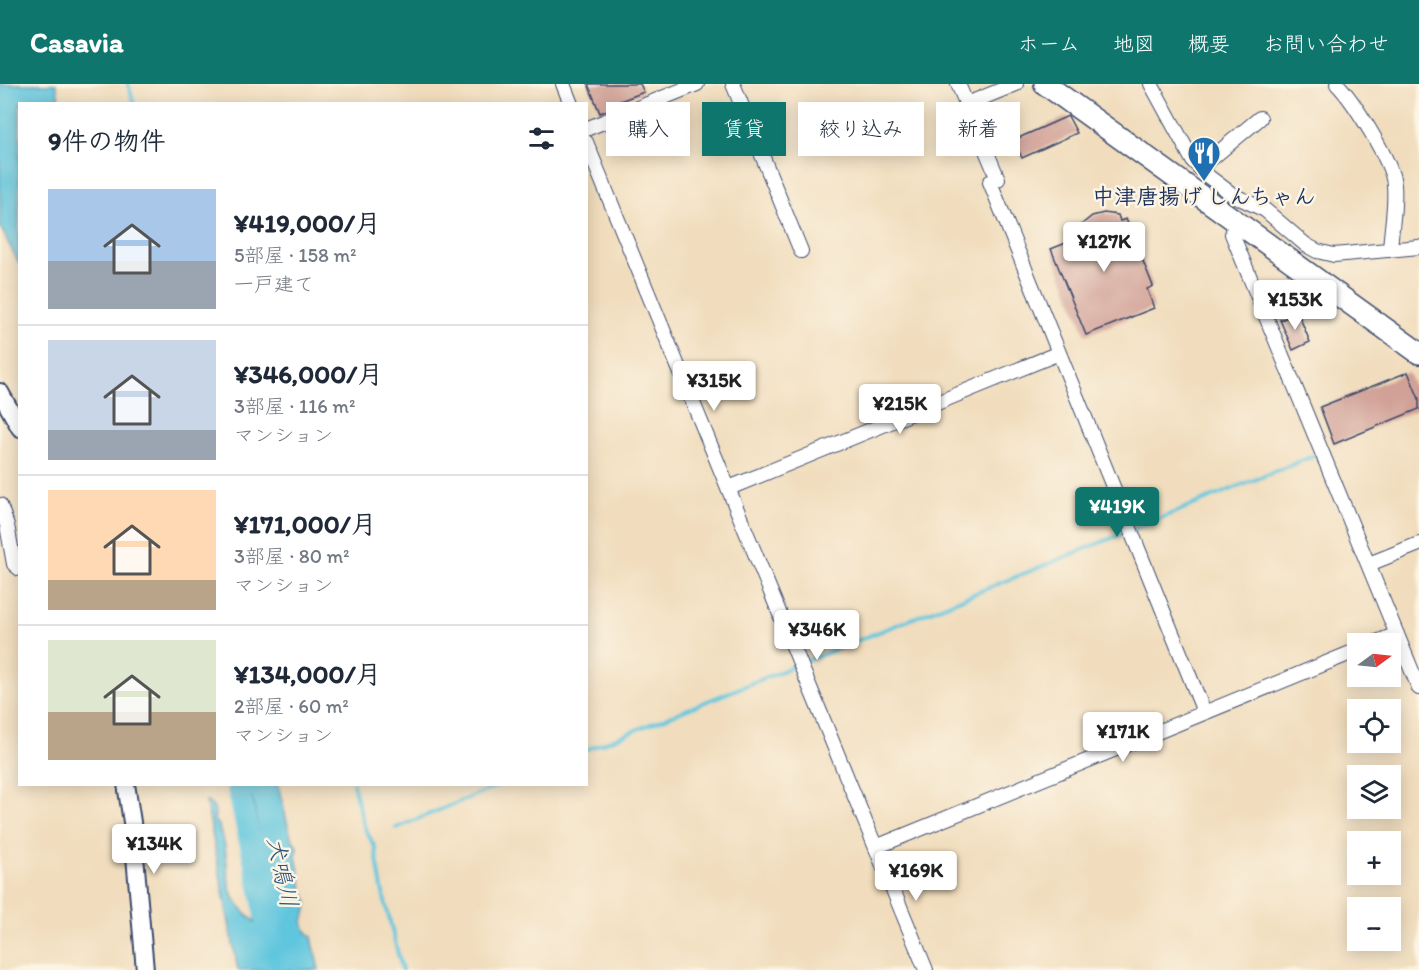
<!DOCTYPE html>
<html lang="ja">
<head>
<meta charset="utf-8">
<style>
	:root { --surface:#fff; --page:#f2f2f3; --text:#1f2937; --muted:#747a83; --line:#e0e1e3; --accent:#0f766e }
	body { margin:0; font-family:Itim,"Klee One",sans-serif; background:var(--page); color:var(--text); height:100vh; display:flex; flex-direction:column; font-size:22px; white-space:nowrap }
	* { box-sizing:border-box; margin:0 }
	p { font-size:20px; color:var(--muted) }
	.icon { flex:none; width:33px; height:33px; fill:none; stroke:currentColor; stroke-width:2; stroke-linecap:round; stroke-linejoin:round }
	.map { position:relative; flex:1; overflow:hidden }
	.side { position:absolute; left:18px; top:18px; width:570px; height:684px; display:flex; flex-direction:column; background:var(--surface); border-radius:0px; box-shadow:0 3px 15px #0003 }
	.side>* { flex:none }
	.guide { position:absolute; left:606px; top:18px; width:570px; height:54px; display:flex; gap:12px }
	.needle { width:39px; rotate:75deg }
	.tools { position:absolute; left:1347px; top:549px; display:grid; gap:12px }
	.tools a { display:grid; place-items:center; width:54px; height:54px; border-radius:0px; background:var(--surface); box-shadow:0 3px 15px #0003; font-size:30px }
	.price { position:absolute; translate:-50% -51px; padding:0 14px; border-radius:6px; background:#fff; color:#222; font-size:20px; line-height:39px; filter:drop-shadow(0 2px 3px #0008) }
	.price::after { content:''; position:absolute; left:50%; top:36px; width:18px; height:14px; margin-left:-9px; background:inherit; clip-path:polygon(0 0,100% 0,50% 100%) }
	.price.active { background:var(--accent); color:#fff }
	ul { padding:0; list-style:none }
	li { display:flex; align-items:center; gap:18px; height:150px; padding:0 30px }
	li+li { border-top:2px solid var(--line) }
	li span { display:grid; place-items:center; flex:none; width:168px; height:120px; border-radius:0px; color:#555 }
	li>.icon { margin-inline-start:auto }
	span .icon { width:72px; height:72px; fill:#fffc; stroke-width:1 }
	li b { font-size:26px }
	h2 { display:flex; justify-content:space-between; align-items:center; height:72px; padding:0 30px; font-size:26px }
	.chip { padding:0 21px; border-radius:0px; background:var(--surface); box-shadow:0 3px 15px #0003; font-size:21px; line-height:54px }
	.chip.active { background:var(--accent); color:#fff }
	header { display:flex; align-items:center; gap:36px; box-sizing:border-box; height:84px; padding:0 30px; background:var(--accent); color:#fff }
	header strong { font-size:28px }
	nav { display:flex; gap:33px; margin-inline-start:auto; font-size:21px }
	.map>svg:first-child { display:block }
	.water { fill:#61c6de; stroke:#3e7a9e; stroke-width:1.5 }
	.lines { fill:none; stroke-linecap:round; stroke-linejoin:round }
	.stream { stroke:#61c6de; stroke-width:4 }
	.river { stroke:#61c6de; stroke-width:22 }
	.building { fill:#d1a197 }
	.minor-casing { stroke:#3b496c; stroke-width:16 }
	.tertiary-casing { stroke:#3b496c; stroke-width:20 }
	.primary-casing { stroke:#3b496c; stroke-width:24 }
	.minor { stroke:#fff; stroke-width:14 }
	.tertiary { stroke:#fff; stroke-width:16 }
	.primary { stroke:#fff; stroke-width:21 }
	.labels { text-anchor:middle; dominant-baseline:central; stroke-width:5; stroke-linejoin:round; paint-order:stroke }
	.poi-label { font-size:22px; font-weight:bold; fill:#1b2f5e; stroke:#fcf5e5 }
	.water-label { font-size:24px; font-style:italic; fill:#2c557e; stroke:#fcf5e5 }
</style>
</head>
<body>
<header>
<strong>Casavia</strong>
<nav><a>ホーム</a><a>地図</a><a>概要</a><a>お問い合わせ</a></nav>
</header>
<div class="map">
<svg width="1419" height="886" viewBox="0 0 1419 886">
	<rect width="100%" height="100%" fill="#fcf5e5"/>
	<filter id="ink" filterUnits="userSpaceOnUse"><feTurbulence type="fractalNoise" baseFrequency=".0167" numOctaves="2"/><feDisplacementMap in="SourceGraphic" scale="12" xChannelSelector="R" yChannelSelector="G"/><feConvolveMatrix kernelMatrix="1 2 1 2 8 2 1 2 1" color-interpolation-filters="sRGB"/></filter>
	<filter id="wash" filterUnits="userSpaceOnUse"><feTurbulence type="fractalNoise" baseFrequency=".008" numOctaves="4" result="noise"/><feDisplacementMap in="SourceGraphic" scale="24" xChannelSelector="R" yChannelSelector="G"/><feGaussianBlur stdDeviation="1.35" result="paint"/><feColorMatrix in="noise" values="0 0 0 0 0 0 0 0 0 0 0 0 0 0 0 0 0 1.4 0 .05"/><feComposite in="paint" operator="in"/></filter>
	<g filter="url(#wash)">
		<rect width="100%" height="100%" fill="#f1ddbd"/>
		<path class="water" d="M0,0H56L60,19L20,20L19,180L0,142Z
			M244,701H278L287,738L291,753L297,762L296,773L303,807L308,819L303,838L306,847L312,853L319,886H238L206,717C215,723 216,726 214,737L219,741C219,749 224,754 225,763C230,800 223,809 255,838L257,819L267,810L269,803L258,771L261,764L253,717Z"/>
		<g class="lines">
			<path class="stream" d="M128,0L134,20
				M1134,445L1318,370
				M586,666L1127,448
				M353,700L365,745L375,763L382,805L402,886
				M396,744L502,700"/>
			<path class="river" d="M237,700L260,802L276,886"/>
		</g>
		<g id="blocks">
			<path class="building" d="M588,0H640L644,8L612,20L613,24L600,29Z
				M1068,32L1077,49L1022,74L1014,56Z
				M1104,129L1118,131L1120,137L1126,135L1153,202L1147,205L1154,224L1086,251L1051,165L1071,157L1076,145L1092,132Z
				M1298,229L1310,258L1293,266L1280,236Z
				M1408,288L1419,315V325L1334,360L1320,323Z"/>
		</g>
	</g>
	<g filter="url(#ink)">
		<use href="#blocks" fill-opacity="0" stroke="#3b496c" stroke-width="1.5"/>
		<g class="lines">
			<defs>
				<path id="minor" d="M563,0L571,20
					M733,0L801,167
					M958,0L998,95L990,98L1204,628
					M1151,0L1193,77L1209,93L1233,111L1265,126L1306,161L1317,167L1334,171L1419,163
					M1337,0C1353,16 1393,79 1394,101C1396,122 1391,145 1390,166
					M967,20L1016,0
					M586,45L697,0
					M586,58L926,886
					M1200,84L1260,34
					M1236,137L1232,150L1419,604
					M729,404L1059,269
					M0,421L7,441L14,480L20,485
					M1369,480L1419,460
					M1372,560L1397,550
					M876,763L1358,566"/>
				<path id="tertiary" d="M0,308L20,344
					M126,700L132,738L145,886"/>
				<path id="primary" d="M1045,0L1419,269"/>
			</defs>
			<use href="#minor" class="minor-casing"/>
			<use href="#tertiary" class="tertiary-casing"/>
			<use href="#primary" class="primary-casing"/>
			<use href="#minor" class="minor"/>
			<use href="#tertiary" class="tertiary"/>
			<use href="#primary" class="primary"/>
		</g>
	</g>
	<defs>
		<symbol id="restaurant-pin" viewBox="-11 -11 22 30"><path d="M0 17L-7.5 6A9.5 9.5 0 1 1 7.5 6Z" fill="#1f6fb2" stroke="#fcf5e5"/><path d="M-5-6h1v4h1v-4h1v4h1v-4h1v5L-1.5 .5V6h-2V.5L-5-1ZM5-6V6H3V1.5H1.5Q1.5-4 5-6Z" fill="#fff"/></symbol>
	</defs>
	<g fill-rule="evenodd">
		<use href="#restaurant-pin" x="1185" y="50" width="38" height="52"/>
	</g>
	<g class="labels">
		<g class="poi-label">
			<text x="1204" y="112">中津唐揚げ しんちゃん</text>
		</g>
		<g class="water-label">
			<text transform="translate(283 788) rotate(78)">犬鳴川</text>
		</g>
	</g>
</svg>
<div class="tools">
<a><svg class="needle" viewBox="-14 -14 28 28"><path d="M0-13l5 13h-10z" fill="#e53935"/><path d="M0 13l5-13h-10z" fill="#747a83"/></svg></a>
<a><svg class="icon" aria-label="locate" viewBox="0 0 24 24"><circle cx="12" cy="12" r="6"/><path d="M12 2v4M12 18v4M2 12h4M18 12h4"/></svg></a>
<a><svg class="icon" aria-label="layers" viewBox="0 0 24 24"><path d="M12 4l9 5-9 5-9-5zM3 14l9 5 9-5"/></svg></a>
<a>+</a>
<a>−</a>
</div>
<b class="price" style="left:1104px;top:189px">¥127K</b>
<b class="price" style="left:1295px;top:247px">¥153K</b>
<b class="price" style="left:714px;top:328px">¥315K</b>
<b class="price" style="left:900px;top:351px">¥215K</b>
<b class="price active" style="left:1117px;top:454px">¥419K</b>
<b class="price" style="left:817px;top:577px">¥346K</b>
<b class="price" style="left:1123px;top:679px">¥171K</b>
<b class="price" style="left:154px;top:791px">¥134K</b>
<b class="price" style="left:916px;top:818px">¥169K</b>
<div class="guide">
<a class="chip">購入</a>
<a class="chip active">賃貸</a>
<a class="chip">絞り込み</a>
<a class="chip">新着</a>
</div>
<section class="side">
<h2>9件の物件<svg class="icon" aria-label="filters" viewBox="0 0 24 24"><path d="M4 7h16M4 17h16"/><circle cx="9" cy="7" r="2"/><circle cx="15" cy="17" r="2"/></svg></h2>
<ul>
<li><span style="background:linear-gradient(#a9c7e8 60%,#9aa5b1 0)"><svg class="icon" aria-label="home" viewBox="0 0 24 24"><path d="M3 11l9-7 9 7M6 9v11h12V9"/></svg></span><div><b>¥419,000/月</b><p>5部屋 · 158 m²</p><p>一戸建て</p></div></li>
<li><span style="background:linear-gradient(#c9d6e8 75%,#9aa5b1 0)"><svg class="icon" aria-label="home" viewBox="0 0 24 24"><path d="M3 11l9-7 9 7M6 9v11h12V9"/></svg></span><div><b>¥346,000/月</b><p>3部屋 · 116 m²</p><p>マンション</p></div></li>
<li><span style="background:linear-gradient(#ffd9b3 75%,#b9a48a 0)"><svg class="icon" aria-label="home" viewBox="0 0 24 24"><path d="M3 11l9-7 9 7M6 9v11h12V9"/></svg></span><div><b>¥171,000/月</b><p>3部屋 · 80 m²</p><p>マンション</p></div></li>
<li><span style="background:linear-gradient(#dfe7d0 60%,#b9a48a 0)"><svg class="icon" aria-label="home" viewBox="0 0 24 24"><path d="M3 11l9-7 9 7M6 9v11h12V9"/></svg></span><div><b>¥134,000/月</b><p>2部屋 · 60 m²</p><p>マンション</p></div></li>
</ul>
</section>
</div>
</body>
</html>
